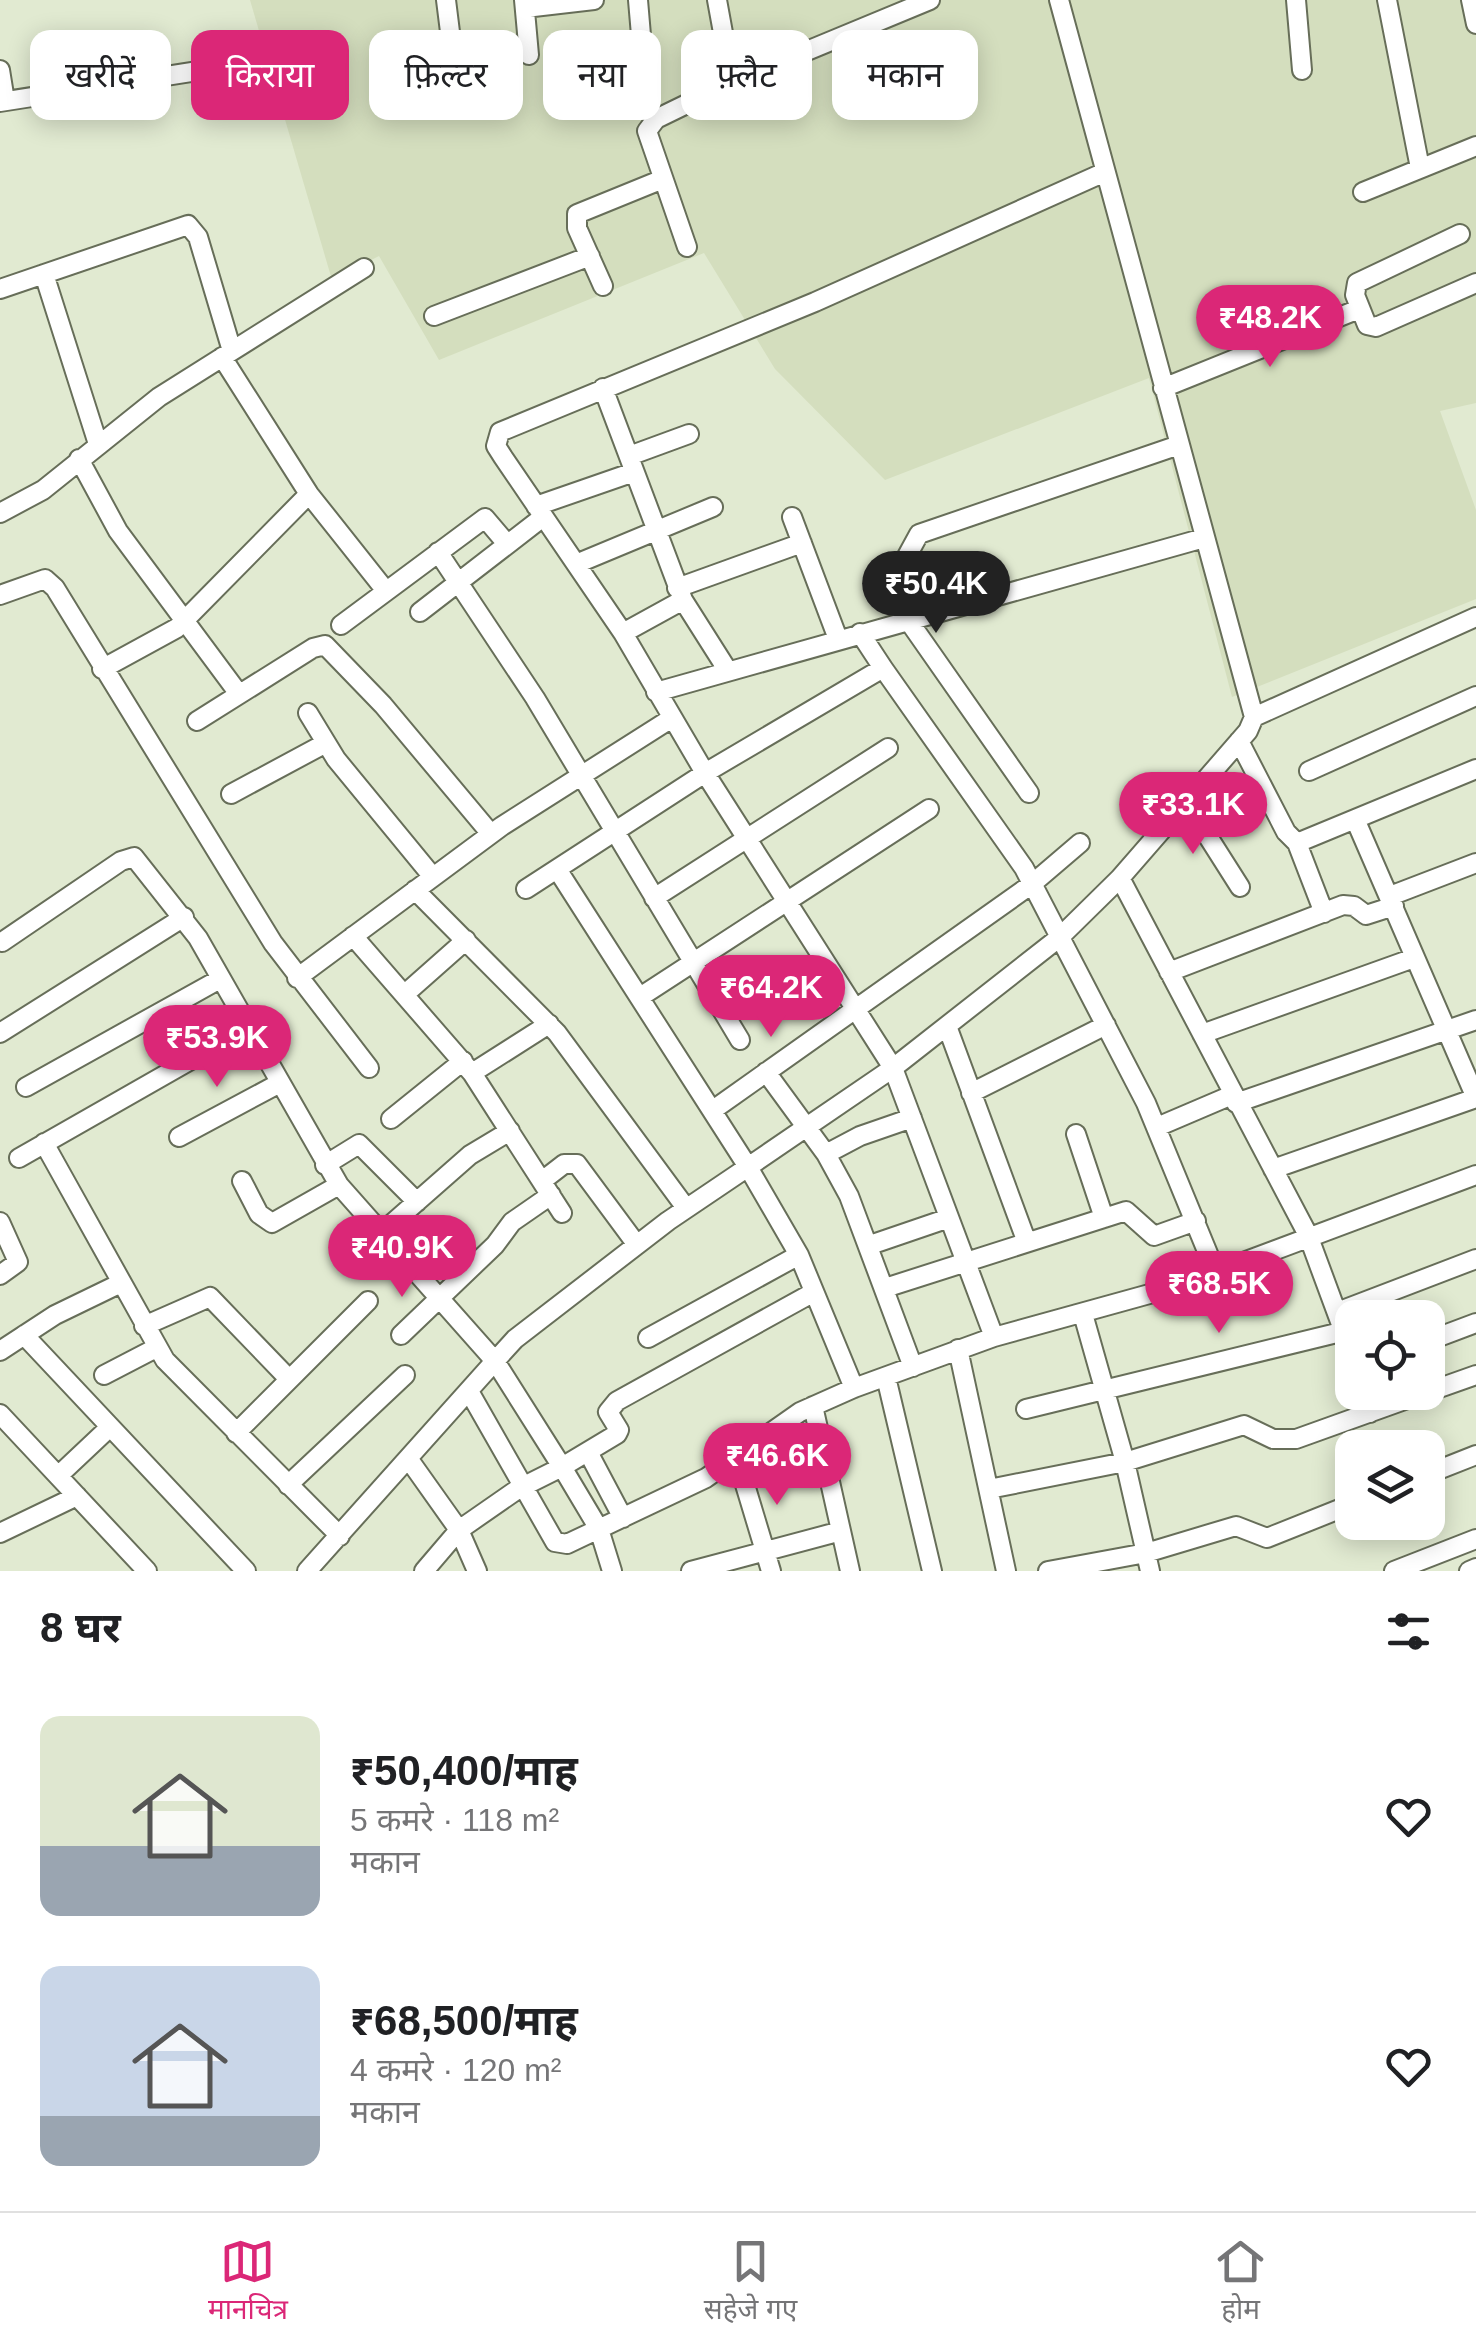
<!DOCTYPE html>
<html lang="hi">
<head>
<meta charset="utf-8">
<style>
	:root { --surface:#fff; --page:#f2f2f2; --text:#202124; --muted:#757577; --line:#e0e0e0; --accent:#db2777 }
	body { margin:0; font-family:Helvetica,"Noto Sans Devanagari",sans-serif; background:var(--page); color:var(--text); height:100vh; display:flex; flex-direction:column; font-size:38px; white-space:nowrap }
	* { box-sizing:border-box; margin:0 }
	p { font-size:32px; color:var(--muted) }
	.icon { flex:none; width:55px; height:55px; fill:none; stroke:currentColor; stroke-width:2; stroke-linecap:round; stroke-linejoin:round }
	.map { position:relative; height:1571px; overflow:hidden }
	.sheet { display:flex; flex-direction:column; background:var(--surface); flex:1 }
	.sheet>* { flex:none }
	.top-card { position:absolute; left:30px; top:30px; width:1418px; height:90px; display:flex; gap:20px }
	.buttons { position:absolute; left:1335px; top:1300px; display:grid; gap:20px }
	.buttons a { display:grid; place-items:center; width:110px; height:110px; border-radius:20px; background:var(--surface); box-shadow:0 5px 25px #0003; font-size:50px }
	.price { position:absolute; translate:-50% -85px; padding:0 22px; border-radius:35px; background:var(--accent); color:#fff; font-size:32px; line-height:65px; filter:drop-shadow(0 2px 5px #0008) }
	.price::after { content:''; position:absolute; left:50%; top:60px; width:30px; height:22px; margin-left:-15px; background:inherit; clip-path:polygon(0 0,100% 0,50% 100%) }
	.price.active { background:#222; color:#fff }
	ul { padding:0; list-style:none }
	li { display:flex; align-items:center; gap:30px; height:250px; padding:0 40px }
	li span { display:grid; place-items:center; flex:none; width:280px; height:200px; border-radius:20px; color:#555 }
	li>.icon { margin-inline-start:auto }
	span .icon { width:120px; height:120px; fill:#fffc; stroke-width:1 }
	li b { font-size:42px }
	h2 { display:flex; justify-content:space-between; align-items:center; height:120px; padding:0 40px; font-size:42px }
	.pill { padding:0 35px; border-radius:20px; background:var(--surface); box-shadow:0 5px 25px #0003; font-size:35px; line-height:90px }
	.pill.active { background:var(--accent); color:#fff }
	.tab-bar { display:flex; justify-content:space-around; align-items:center; height:140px; border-top:2px solid var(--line); background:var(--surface); font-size:28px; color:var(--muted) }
	.tab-bar a { display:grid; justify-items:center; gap:5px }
	.tab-bar .active { color:var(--accent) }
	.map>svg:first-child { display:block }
	.built { fill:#d4debe }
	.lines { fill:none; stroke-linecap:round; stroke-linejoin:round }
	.minor-casing { stroke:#676e59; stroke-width:22 }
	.minor { stroke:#fff; stroke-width:18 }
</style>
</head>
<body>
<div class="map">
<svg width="1476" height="1571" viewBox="0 0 1476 1571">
	<rect width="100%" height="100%" fill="#e1ead1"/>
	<path class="built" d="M250,0H1476V403L1440,411L1476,510V599L1232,697L1149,378L885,480L775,369L704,253L439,360L379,256L332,280Z"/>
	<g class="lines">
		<defs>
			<path id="minor" d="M446,0L453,56
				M524,0L529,55
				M638,0L642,47
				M717,0L732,82L930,0
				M1059,0L1254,717L1248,731L1120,878L1308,1235L1352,1354
				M1296,0L1302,70
				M1387,0L1420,168
				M1471,0L1476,24
				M525,8L594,0
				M0,70L5,101
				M0,102L275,59
				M1363,192L1476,146
				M1460,234L1357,283L1355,295L1367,325L1376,327L1476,283
				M687,247L647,131L656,119L732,82
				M44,274L98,444
				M603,286L577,228V214L663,179
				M0,289L188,225L198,237L232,351
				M434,316L590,256
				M222,357L309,494L386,591
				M603,388L683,600L728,671
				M1163,388L1359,309
				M629,456L689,434
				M79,459L118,531L239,694
				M536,506L634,472
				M0,513L43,490L159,397L364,268
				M792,517L838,639
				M438,552L535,698L740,1040
				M576,564L713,507
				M677,588L802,543
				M0,595L45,579L55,588L273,943L369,1068
				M420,612L543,517
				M922,616L907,556L919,534L1179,445
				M908,620L1029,793
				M341,625L485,518L507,544
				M623,633L683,600
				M860,633L883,668
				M102,669L177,628L309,494
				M656,692L1204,538
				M308,713L336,759L433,877
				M1254,717L1476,617
				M197,721L313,648L325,645L383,705L491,834
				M1239,741L1286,832L1297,843L1476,769
				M1309,771L1476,696
				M231,794L326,743
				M1186,802L1240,887
				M1355,819L1476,1098
				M1297,843L1324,913
				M526,889L705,773L623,633L503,457L496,446L500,432L815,302L1105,172
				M415,890L557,1033L686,1208
				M1390,896L1476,863
				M654,898L888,748
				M353,936L472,1073L562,1213
				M2,942L121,861L134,857L198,938L339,1185L495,1361L515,1339L668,1221L748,1167L557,869
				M1169,972L1343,905L1354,906L1366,915L1394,906
				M297,978L502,826L672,718
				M405,994L466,940
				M640,997L929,809
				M947,1026L1026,1240
				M0,1033L184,917
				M1202,1034L1414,958
				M766,1072L826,1154L849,1196L913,1367
				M472,1073L549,1024
				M26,1087L220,979
				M971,1093L1106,1025
				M1236,1103L1476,1020
				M713,1110L1032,884L1080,843
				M391,1119L463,1061
				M1157,1127L1232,1095
				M1076,1134L1104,1218
				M179,1137L278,1084
				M44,1143L165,1360L340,1536
				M826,1154L860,1136L912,1118
				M19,1158L247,1028
				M325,1165L359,1144L417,1202
				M1273,1169L1476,1098
				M242,1181L259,1214L272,1223L339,1185
				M542,1181L564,1164H577L637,1245
				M0,1222L18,1262L0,1275
				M379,1235L470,1155L510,1131
				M870,1245L949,1218
				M885,1288L1126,1211L1154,1236L1196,1221
				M1340,1311L1476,1259
				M1083,1314L1125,1462L1150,1571
				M144,1326L210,1297L289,1379
				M24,1335L246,1571
				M401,1335L495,1245L512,1222L551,1195
				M994,1337L893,1068L1060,937L1120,878
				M648,1338L799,1255
				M1428,1341L1476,1323
				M958,1349L1006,1571
				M0,1351L55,1315L121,1283
				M104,1375L156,1348
				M886,1377L932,1571
				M854,1388L799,1255L748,1167L893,1068L705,773L883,668L1024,868L1146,1103L1216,1273
				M1364,1392L1370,1413
				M1428,1392L1476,1375
				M470,1393L555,1542L567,1544L706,1478L800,1412L854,1388L994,1337L1182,1285L1476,1175
				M813,1406L850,1571
				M1026,1409L1345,1331
				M0,1414L147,1571
				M236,1433L368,1301
				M588,1452L623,1518
				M737,1458L771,1571
				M410,1461L459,1530L424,1571
				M1428,1474L1476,1455
				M58,1476L110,1427
				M288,1485L405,1375
				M989,1489L1125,1462L1244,1425L1273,1439H1296L1427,1392
				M0,1533L77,1496
				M307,1571L495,1361L562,1467L518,1489L459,1530L477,1571
				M612,1571L599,1529L562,1467L617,1434L619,1430L608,1412L617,1401L814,1292
				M691,1571L841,1531
				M1048,1571L1146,1553L1236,1526L1267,1538L1352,1504
				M1394,1571L1476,1539
				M1469,1571L1476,1568"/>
		</defs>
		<use href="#minor" class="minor-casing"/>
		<use href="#minor" class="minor"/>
	</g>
</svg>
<div class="buttons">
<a><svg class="icon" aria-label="locate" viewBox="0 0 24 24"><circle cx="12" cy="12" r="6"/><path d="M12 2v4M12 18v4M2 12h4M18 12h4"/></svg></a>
<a><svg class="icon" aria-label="layers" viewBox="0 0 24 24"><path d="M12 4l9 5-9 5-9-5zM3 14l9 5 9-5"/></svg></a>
</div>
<b class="price" style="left:1270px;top:370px">₹48.2K</b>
<b class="price active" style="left:936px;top:636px">₹50.4K</b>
<b class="price" style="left:1193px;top:857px">₹33.1K</b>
<b class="price" style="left:771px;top:1040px">₹64.2K</b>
<b class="price" style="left:217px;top:1090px">₹53.9K</b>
<b class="price" style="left:402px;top:1300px">₹40.9K</b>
<b class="price" style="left:1219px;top:1336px">₹68.5K</b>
<b class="price" style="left:777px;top:1508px">₹46.6K</b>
<div class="top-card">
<a class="pill">खरीदें</a>
<a class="pill active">किराया</a>
<a class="pill">फ़िल्टर</a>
<a class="pill">नया</a>
<a class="pill">फ़्लैट</a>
<a class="pill">मकान</a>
</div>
</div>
<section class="sheet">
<h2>8 घर<svg class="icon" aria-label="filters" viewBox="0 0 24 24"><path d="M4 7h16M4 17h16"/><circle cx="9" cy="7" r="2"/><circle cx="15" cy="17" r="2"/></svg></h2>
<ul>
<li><span style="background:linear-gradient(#dfe7d0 65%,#9aa5b1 0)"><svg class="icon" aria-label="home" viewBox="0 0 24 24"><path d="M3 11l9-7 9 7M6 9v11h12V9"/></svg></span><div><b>₹50,400/माह</b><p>5 कमरे · 118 m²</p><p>मकान</p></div><svg class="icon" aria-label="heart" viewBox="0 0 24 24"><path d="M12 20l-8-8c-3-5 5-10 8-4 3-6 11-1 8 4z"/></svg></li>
<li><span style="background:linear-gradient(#c9d6e8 75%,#9aa5b1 0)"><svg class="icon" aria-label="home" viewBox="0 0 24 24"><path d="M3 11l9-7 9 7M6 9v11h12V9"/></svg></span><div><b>₹68,500/माह</b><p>4 कमरे · 120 m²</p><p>मकान</p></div><svg class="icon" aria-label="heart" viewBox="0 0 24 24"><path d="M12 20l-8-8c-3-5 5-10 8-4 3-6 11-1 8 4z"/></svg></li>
</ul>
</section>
<nav class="tab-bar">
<a class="active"><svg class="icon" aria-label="map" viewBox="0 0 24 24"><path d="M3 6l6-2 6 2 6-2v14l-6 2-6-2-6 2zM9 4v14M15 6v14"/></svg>मानचित्र</a>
<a><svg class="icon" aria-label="saved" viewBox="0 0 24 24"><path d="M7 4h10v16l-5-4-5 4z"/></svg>सहेजे गए</a>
<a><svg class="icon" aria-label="home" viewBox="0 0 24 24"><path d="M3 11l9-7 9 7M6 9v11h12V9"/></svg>होम</a>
</nav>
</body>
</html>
